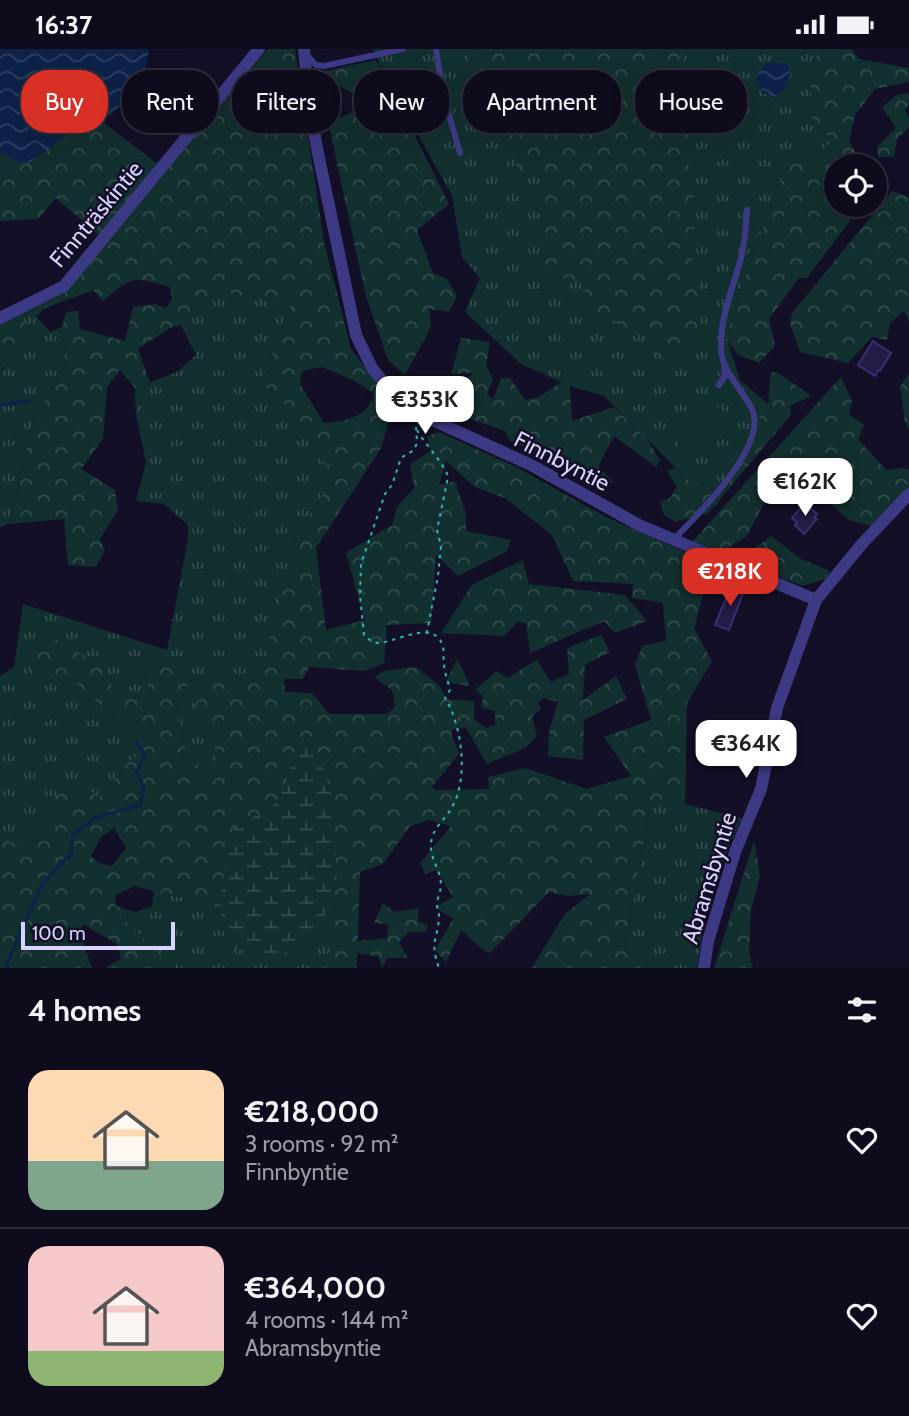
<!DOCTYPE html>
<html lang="en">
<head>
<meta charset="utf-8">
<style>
	:root { --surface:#0e0b1c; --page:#1c1929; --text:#f1f3f6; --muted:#9b9ba3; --line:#2e2b3b; --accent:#d93025 }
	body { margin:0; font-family:Cabin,sans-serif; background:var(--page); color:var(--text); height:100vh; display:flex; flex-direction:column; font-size:26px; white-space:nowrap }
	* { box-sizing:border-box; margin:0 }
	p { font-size:23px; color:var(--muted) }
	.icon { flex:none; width:38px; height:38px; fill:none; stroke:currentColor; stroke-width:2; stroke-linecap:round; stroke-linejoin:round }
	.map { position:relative; height:919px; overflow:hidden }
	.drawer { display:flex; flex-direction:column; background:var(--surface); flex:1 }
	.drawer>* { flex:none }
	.top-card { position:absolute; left:21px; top:21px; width:868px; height:63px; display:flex; gap:14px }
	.fabs { position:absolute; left:824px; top:105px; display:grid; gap:14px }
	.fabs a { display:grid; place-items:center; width:63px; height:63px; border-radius:50%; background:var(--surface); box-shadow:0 7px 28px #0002,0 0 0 2px var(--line); font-size:35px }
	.scale { position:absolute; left:21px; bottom:18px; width:154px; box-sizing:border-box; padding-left:7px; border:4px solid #d9d4ff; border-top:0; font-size:19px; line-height:24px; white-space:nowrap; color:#d9d4ff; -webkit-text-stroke:5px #130f26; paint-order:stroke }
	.price { position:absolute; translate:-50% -60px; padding:0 16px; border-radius:14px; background:#fff; color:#222; font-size:23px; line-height:46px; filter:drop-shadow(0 2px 4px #0008) }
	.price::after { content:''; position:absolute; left:50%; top:42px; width:21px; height:16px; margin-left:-10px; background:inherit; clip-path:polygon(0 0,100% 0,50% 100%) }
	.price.current { background:var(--accent); color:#fff }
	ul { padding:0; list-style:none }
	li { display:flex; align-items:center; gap:21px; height:175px; padding:0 28px }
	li+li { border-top:2px solid var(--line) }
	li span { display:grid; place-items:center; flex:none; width:196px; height:140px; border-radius:21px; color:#555 }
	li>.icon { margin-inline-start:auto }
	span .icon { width:84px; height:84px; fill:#fffc; stroke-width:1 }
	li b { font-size:30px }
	h2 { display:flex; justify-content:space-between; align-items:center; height:84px; padding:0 28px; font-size:30px }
	.pill { padding:0 24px; border-radius:28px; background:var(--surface); box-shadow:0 7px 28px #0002,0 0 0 2px var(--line); font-size:24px; line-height:63px }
	.pill.current { background:var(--accent); color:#fff }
	.status { display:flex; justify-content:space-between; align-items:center; height:49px; padding:0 35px; background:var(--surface); direction:ltr }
	.status svg { height:19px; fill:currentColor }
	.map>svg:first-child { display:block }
	.grass { fill:url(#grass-tufts) }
	.forest { fill:url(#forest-crowns); fill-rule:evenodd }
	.wetland { fill:url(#wetland-marsh) }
	.pitch { fill:#12302f }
	.water { fill:url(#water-waves) }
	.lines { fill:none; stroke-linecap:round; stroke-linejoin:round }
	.stream { stroke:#0c2248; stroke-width:3.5 }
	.building { fill:#241b47; stroke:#3b2d73; stroke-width:2 }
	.path { stroke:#2fb8b0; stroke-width:2; stroke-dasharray:3.5 5; stroke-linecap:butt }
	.lane { stroke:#3d3a85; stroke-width:6 }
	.street { stroke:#3d3a85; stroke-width:12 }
	.labels { text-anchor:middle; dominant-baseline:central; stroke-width:5; stroke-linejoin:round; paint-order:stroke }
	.street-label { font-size:23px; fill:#d9d4ff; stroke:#130f26 }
</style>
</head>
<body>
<div class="status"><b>16:37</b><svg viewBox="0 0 49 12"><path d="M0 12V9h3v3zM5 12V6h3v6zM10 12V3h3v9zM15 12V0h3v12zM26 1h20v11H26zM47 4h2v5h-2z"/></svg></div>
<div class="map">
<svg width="909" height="919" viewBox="0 0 909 919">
	<defs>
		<pattern id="grass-tufts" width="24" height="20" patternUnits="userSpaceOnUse" patternTransform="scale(1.75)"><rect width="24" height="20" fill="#12302f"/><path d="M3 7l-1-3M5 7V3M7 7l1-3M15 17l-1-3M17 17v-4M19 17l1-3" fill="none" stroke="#344d4e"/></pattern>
		<pattern id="forest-crowns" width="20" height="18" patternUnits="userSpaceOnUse" patternTransform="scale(1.75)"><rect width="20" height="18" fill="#12302f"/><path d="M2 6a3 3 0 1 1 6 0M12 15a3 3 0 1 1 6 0" fill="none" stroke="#344d4e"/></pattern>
		<pattern id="wetland-marsh" width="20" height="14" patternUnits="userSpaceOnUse" patternTransform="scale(1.75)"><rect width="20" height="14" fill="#12302f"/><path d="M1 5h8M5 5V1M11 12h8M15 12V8" fill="none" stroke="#344d4e"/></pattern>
		<pattern id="water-waves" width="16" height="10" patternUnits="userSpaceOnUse" patternTransform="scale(1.75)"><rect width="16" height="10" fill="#0c2248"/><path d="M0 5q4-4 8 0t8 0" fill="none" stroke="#2f4163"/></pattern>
	</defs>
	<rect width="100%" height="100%" fill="#130f26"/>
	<path class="grass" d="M373,0H821L809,20L832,91L821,105L788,117L778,136L731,268L727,291L740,331L760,370L763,388L715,458L604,347L570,337L521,315L465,263L480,229L462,208L452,146L385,27Z
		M225,244L291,254L261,335L283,353L335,428L293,490L302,517L283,542L280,612L265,620L231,629L215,682V734L186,703L176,654L194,628L143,619L151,645L139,651L113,644L75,601L62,591L68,628L106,660L142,684L145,708L132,710L100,748L52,766L39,792L17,795L0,789V627L14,618L23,555L167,601L188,490V476L164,455L136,452L146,413L136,366L135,339L177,323L196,306L181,276Z
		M46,253L45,259L36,267L50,283L62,278L66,317L33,371L9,475L0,478V321L4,319L17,265Z
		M651,752L685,755L742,769L709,841L697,919H657V916L624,902Z
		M154,841L176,848L199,845L220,862L227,892L324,884L336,886L323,919H173L127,874L128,861L136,863L152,857Z"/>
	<path class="forest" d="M268,0H295L324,193L351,300L393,357L381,399L316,499L326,581L365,571L346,504L392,476L397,458L414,439L410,415L431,402L427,387L439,383L516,418L606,468L712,515L694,579L712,612L687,654L685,755L651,752L624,902L657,916V919H532L565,865L590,845L567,847L549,843L490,904L484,902L461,881L446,913L435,901L453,870L435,858L453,848L436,821L425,825L420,814L451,777L429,771L410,777L383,815L360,823L358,892L387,889L388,875L374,874L383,854L394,863L419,859L418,873L428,876L425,883H409L399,893L408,909H387L382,919L379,908L357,904V919H323L335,886L324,884L273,909L245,907L227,892L220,862L200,846L176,848L134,837L115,847L116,857L128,861L127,874L173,919H105L121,910L117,895L83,875L81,888L92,919H0V789L17,795L39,792L36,770L52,766L53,747L85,738L100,748L132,709L145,707L142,684L106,660L68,628L27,633L37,590L62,591L108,624L113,644L139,651L151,645L143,619L145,611L160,614L194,628L176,654L186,703L215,733V682L195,656L218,621L231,629L265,620L280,612L269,591L283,542L302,517L293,490L335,428L283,353L261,335L291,254L225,244L181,276L170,279L138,300L150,334L135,339L120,321L107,338L103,390L81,420L115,441L118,461L100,490L105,501L96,518L68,516L64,470L9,475L33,371L66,317L62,278L66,263L78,262L80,280L125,292L133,258L156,255L166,259L172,250L170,238C132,228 134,226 103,252L93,241L45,259L46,253L57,247ZM322,318L355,332L374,345C367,369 346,372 324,374L300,335L302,322ZM446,412L475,438L505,449L552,486L573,532L633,535L632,549L663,554L666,592L642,597L635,616L651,671L604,688L631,727L587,740L525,719L488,728L489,740L436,741L432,738L459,705L451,685L453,680L466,679L487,715L525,699L537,687L532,668L541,660L538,653L543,649L558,653L549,683L548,707L583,711L584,671L627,650L616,627L583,651L585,616L610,603L601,586L567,599L569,625L551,633L537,611L507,629L497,622L475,641L483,647L481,659L495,662V676L486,679L474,670V652L446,650L440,637L416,618L385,622L374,628L392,641L395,658L387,665H329L312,644L285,643L284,630H303L309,618L365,622L384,614L387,576L431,574L436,506L458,527L506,503L511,491L466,482V465L455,432L439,436ZM114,779L126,799L112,817L99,814L91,807L101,788Z
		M469,0H682L681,8L684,30L698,62L691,88L688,121L696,161L691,207L698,223L699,277L693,300L674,314L653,304L646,288L628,281L618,272H603L587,251L583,234L545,224C540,205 535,183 539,163C542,146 549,144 544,126L533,120L518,125L514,107L497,91L498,85L515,75L525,61L519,53L486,67L477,52L487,38L483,23L470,16Z
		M821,0H851L859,10L909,19V33L875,40L855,66L849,91L862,117H836V156H862L807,229H799L769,270L775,297L759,314L738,306L727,291L731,268L778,136L788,117L821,105L832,91L813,71L809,19Z
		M376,11L405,63L383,60L387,78L412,81L449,155L417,181L433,224L447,230L457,247L449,263L429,260L431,278L405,326L388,311L365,244L328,73L356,62L357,47L330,32L325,22Z
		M909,44V56L905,61L909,69V78L897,90L894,108H878L877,98L896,79L882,58L897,46Z
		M100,71L158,115L101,188L56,149L38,170L0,172V106L6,104L29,114C51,97 72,77 100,71Z
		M892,142L909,148V273L904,262L890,274L887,291L872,288L848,314L800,303L790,274L792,264Z
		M17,265L36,290L0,321V273Z
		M461,289L490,293L486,316L493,330L487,345L493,351L501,329H510L525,351L539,348L561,333L570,337L572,372L614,358L647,390L660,411L656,418L614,387L598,417L615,435L510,392L505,382L453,364L449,354L473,324L451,325Z
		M771,323L779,324L811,347L790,357L791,366L708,464L676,473L664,466L660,453L670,449L677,438L667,422L676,419L689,432L719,445L758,391L760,370L740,331L768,355Z
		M909,324V381L905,373L900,338Z
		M841,328L852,352L849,365L864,376L858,390L886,421L904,419L909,421V440L870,477L849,471L793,422L766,451L746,488L719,504L692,493Z
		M771,487L801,510L830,522L825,530L803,537L738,512Z
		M523,511L529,535L625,546L647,572L615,584L604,572L530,604L526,574L517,573L504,587L441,584L472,536Z
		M457,610L469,633V637L446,633Z
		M754,792L760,826L751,862L749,902L753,919H714Z"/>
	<path class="wetland" d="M311,698L320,712L333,747L337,834L330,859L300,896L273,909L245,907L227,892L220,862L225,814L232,782L242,773L259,766L279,752L292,715L301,700Z"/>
	<path class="pitch" d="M712,354L722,361C726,381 703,411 681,409L677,404L678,394L701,361Z"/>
	<path class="water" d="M0,0H148L149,3L145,22L132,45L110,67L85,74L29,114L12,112L6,104L0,106Z
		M769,13L787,15L791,24C788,33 784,45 774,49L763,44L757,30L759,22Z"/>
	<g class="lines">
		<path class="stream" d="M0,356L29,352
			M9,919L6,917L42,835L71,805L73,786L95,769L140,756L144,739L136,723L145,708L136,693"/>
	</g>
	<path class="building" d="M175,36L198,60L191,69L183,61L176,68L167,60L169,58L161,50Z
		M873,292L891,304L880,322L878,321L875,327L858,316Z
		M805,454L817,465L814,468L817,470L804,485L795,476L797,473L792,469Z
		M731,537L744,542L729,581L715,576Z
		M736,686L747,688L746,695L750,696L749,706L743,705L742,710L733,708L734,705L722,703L724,687L736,689Z"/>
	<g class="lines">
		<path class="path" d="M416,378L417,394L414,401L401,409L392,436L385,445L361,515L360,547L364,586C367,588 369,591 373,593C390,599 432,566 443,597C444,602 443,609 444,614C444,623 448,632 450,641L445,649C462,676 469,729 452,758C446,770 436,775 432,789C427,807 440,818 441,835C441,843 437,849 437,856C437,860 439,863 439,867C438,892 429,890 439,919
			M417,381C424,394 446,417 448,428L437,481L441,497L438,527L427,583"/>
		<path class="lane" d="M436,0L443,45L460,104
			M306,5L316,16L324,17L403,0
			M719,336L725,327L724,319
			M674,490C699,465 771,394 751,358C740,338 720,320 721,297C721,264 733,240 741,209C745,193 746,177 747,161"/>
		<path class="street" d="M304,0L309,56L318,104L356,286L372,319L388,339L415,363L531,416L639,476L816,551
			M0,269L64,237L259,0
			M704,919L708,892L735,803L761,740L777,659L816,551L861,496L909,445"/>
	</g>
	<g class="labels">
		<g class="street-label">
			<text transform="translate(96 165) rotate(-50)">Finnträskintie</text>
			<text transform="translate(562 412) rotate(27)">Finnbyntie</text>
			<text transform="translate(709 829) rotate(-73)">Abramsbyntie</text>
		</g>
	</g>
</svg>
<div class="fabs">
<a><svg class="icon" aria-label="locate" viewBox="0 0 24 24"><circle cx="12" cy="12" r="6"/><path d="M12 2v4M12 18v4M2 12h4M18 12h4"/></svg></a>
</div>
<div class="scale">100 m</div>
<b class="price" style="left:425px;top:387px">€353K</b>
<b class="price" style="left:805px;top:469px">€162K</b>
<b class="price current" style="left:730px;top:559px">€218K</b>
<b class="price" style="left:746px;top:731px">€364K</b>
<div class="top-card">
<a class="pill current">Buy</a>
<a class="pill">Rent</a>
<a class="pill">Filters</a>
<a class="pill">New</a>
<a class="pill">Apartment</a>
<a class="pill">House</a>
</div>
</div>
<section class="drawer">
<h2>4 homes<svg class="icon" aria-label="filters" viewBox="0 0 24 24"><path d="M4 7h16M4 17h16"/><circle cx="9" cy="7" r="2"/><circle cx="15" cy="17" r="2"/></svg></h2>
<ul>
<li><span style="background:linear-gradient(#ffd9b3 65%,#7fa58c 0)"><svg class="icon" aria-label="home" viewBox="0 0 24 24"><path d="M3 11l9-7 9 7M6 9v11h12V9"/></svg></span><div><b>€218,000</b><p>3 rooms · 92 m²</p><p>Finnbyntie</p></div><svg class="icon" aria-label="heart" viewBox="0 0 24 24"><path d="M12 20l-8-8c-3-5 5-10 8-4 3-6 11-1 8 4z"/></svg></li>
<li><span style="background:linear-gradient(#f6c9c9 75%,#8fb573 0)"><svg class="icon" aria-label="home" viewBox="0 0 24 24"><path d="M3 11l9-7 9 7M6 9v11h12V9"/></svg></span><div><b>€364,000</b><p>4 rooms · 144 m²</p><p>Abramsbyntie</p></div><svg class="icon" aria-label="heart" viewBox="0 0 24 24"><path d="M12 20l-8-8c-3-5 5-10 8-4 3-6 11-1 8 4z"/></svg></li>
</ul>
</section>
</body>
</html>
